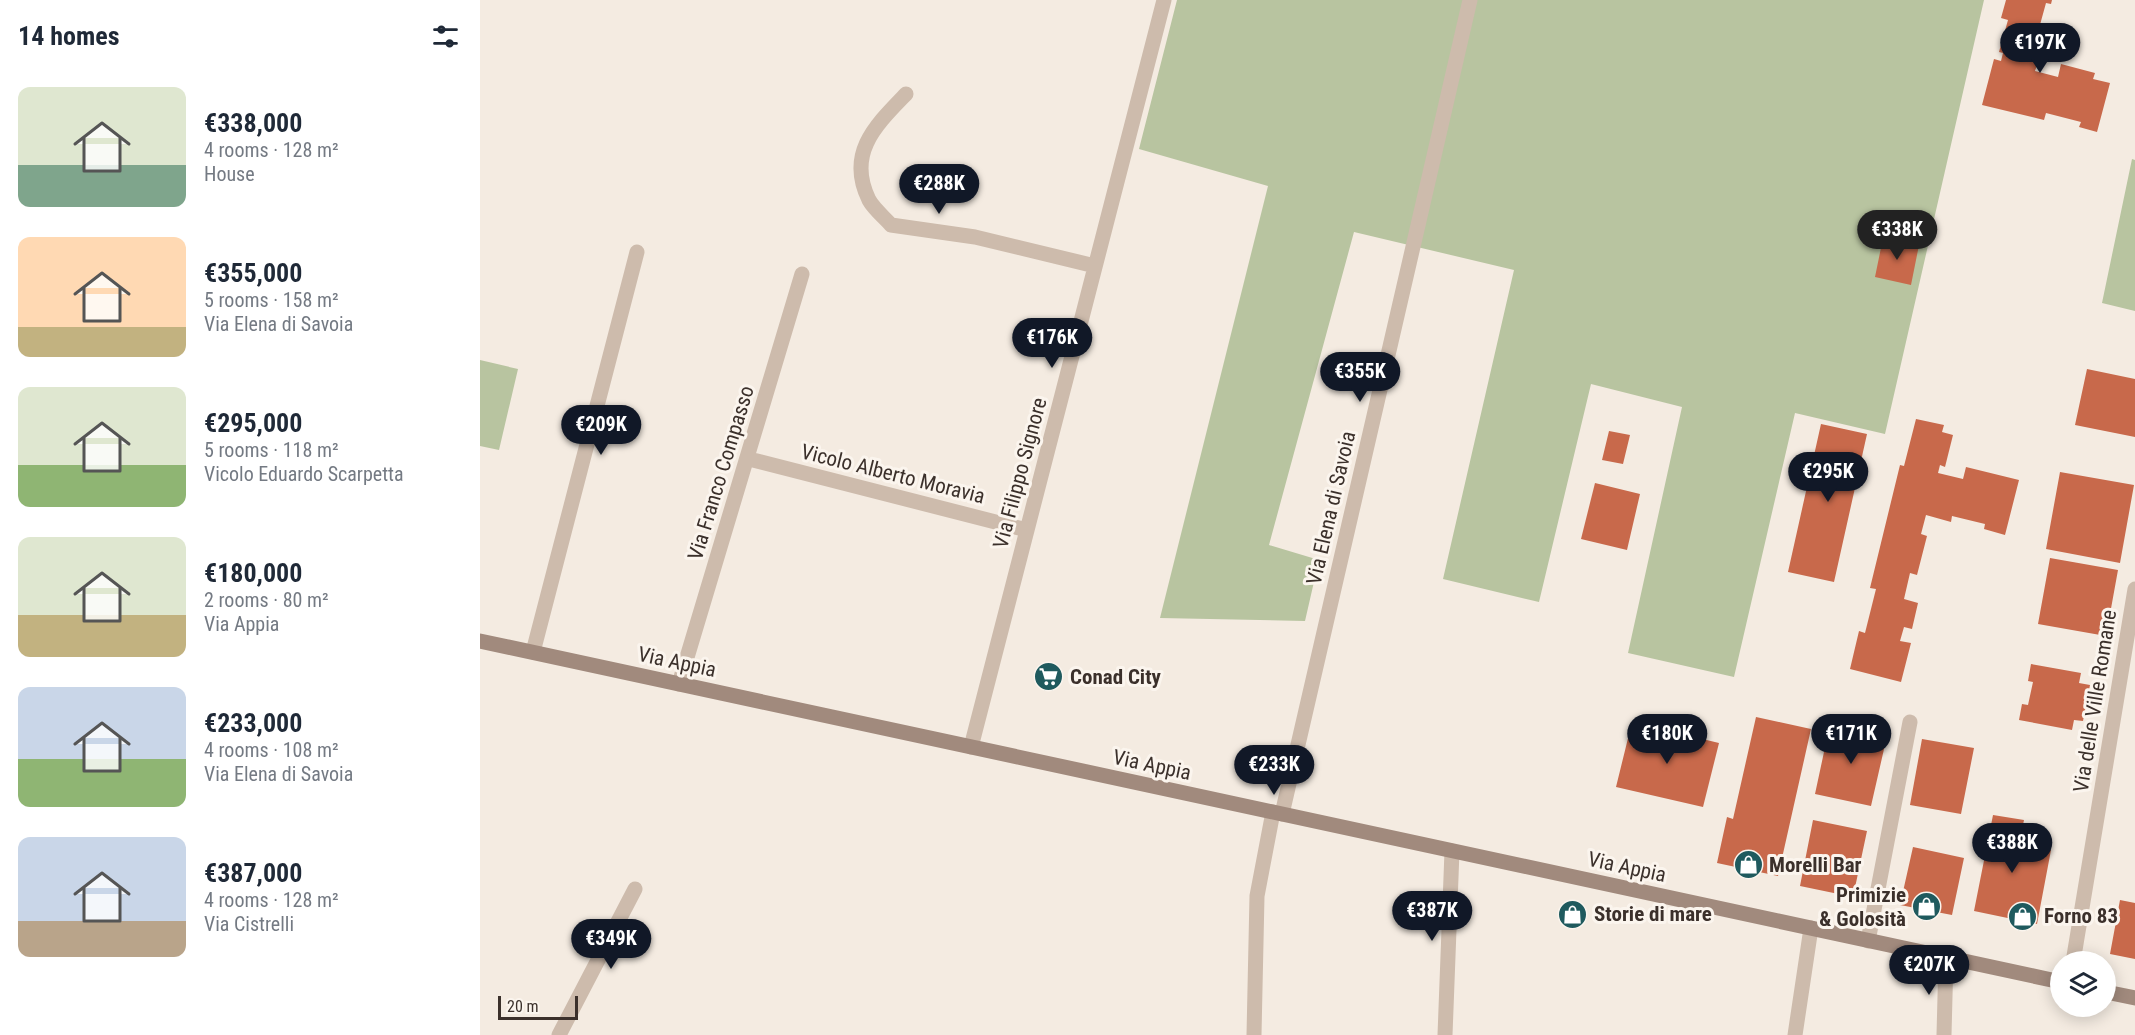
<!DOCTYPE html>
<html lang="en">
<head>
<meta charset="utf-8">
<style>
	:root { --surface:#fff; --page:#f6f6f7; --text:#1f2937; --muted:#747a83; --accent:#111827 }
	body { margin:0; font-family:"Roboto Condensed",sans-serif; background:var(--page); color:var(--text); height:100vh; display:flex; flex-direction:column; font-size:22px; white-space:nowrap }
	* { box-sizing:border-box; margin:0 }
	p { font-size:20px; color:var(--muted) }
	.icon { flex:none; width:33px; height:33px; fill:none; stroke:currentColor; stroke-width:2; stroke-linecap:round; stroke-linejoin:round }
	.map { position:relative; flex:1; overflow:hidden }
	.panel { display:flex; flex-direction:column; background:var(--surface); width:480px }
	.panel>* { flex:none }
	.tools { position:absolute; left:1570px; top:951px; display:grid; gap:12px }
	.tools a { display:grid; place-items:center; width:66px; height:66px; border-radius:50%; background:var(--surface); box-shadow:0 3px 15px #0003; font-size:30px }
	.scale { position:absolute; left:18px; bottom:15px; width:80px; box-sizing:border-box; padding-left:6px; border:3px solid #3b302b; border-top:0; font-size:16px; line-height:21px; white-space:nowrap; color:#3b302b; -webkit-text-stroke:4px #fbf5ee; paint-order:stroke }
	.price { position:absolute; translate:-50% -51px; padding:0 14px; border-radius:21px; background:var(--accent); color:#fff; font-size:20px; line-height:39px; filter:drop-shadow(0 2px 3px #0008) }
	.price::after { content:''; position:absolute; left:50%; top:36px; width:18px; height:14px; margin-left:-9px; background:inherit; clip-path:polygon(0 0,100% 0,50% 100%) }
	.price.on { background:#222; color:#fff }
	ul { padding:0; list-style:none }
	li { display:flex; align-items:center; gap:18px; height:150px; padding:0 18px }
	li span { display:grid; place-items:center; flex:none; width:168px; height:120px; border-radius:12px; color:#555 }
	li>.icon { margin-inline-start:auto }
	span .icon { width:72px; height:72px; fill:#fffc; stroke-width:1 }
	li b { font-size:26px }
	h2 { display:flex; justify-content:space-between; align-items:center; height:72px; padding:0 18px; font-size:26px }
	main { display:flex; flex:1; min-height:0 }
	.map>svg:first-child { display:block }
	.green { fill:#b8c4a0 }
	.building { fill:#c8694b }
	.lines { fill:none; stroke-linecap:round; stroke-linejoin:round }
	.street { stroke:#cdbbac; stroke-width:15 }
	.secondary { stroke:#a18a7d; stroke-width:15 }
	.labels { text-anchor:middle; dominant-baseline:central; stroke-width:6; stroke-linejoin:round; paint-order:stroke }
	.street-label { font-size:21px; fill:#3b302b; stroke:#fbf5ee }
	.poi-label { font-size:21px; font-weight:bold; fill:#3b302b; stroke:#fbf5ee; text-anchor:start }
</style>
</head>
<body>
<main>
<section class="panel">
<h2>14 homes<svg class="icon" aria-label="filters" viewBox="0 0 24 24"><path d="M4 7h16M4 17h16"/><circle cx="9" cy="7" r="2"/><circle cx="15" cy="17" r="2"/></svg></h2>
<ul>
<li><span style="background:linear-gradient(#dfe7d0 65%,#7fa58c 0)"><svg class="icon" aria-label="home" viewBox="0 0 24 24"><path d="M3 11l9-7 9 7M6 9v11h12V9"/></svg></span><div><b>€338,000</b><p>4 rooms · 128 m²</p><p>House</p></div></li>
<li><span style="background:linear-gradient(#ffd9b3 75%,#c2b280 0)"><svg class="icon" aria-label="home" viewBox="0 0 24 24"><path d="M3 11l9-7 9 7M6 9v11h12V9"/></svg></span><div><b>€355,000</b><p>5 rooms · 158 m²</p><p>Via Elena di Savoia</p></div></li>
<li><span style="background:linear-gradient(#dfe7d0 65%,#8fb573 0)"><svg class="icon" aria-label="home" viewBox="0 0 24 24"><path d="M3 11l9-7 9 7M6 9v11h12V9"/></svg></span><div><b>€295,000</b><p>5 rooms · 118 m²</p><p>Vicolo Eduardo Scarpetta</p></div></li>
<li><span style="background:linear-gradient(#dfe7d0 65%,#c2b280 0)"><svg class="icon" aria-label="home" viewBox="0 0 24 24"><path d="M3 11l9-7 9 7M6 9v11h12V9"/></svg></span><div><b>€180,000</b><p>2 rooms · 80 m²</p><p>Via Appia</p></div></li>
<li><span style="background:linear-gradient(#c9d6e8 60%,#8fb573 0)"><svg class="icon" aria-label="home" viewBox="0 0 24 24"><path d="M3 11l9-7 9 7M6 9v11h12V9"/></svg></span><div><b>€233,000</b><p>4 rooms · 108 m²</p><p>Via Elena di Savoia</p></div></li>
<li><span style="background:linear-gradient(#c9d6e8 70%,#b9a48a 0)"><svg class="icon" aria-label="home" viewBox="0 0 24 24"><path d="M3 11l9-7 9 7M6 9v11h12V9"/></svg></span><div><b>€387,000</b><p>4 rooms · 128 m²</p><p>Via Cistrelli</p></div></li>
</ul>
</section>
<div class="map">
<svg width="1655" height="1035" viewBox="0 0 1655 1035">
	<rect width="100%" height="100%" fill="#f4ebe1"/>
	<path class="green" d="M697,0H1504L1405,434L1315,413L1254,677L1148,653L1202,407L1111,384L1059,602L963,579L1034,270L874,232L789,545L839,560L825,621L680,618L788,186L659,149Z
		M1652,159L1655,160V311L1622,303Z
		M0,360L38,369L19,450L0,446Z"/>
	<path class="building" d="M1526,0H1572L1571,4L1566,3L1558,32L1574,36L1566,63L1558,62L1555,71L1578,77L1581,64L1615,73L1613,79L1630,83L1617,132L1599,127L1601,122L1566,113L1564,120L1502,105L1514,59L1521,61L1523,53L1519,52L1528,20L1521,18Z
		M1403,238L1439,245L1431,285L1395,277Z
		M1607,369L1655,379V437L1595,425Z
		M1436,419L1464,425L1462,432L1473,435L1465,467L1460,465L1458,473L1483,479L1486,467L1539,480L1525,535L1504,529L1505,524L1472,516L1471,522L1446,515L1441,534L1447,536L1437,575L1430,573L1424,599L1438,603L1432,629L1424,627L1420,641L1431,643L1421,682L1370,669L1379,631L1385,633L1396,589L1390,588L1420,465L1424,466Z
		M1341,424L1387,434L1354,582L1308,572Z
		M1129,431L1150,435L1143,464L1122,460Z
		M1580,472L1654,485L1640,563L1566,549Z
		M1115,483L1160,494L1147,550L1101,539Z
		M1570,558L1638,570L1626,636L1558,624Z
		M1551,664L1601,673L1599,683L1610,685L1603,721L1594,720L1592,730L1539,720L1542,704L1548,705L1553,682L1548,681Z
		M1276,717L1331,729L1298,876L1237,863L1247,817L1253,819Z
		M1152,722L1239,743L1223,807L1136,787Z
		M1350,724L1407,736L1391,806L1335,794Z
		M1442,739L1494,748L1481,814L1430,805Z
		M1513,815L1544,820L1539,844L1571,850L1557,924L1494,911Z
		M1333,820L1387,831L1373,897L1320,886Z
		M1433,847L1484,858L1472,915L1420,905Z
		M1640,900L1655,903V959L1630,954Z"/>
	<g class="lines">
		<path class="street" d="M426,94C396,125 366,153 389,200C394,209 404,217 411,225L495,237L615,266
			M269,459L547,530
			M53,652L157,252
			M199,684L322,274
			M491,747L684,0
			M802,814L990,0
			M1388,941L1430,722
			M1593,962L1655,589
			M79,1035L155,889
			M774,1035L777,896L793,812
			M965,1035L972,851
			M1315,1035L1331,928
			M1464,1035L1466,958"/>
		<path class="secondary" d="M0,641L1581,982
			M1626,992L1655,998"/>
	</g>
	<defs>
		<symbol id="supermarket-disc" viewBox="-11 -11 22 22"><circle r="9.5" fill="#1f5a5e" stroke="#fbf5ee"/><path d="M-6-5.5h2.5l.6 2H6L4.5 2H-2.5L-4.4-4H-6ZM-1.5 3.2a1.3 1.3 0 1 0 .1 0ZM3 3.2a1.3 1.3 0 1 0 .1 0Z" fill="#fff"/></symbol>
		<symbol id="shop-disc" viewBox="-11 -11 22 22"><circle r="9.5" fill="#1f5a5e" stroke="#fbf5ee"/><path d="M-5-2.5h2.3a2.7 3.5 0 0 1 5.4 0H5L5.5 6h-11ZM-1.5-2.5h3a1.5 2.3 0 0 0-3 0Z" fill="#fff"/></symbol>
	</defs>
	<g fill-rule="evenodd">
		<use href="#supermarket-disc" x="552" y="660" width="33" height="33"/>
		<use href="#shop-disc" x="1252" y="848" width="33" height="33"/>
		<use href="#shop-disc" x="1430" y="890" width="33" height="33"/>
		<use href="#shop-disc" x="1076" y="898" width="33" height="33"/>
		<use href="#shop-disc" x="1526" y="900" width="33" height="33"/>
	</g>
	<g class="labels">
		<g class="street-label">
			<text transform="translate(241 473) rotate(-73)">Via Franco Compasso</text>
			<text transform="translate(540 473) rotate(-75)">Via Filippo Signore</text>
			<text transform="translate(413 474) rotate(14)">Vicolo Alberto Moravia</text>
			<text transform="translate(851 508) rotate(-77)">Via Elena di Savoia</text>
			<text transform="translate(197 662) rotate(12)">Via Appia</text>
			<text transform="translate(1615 701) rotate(-81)">Via delle Ville Romane</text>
			<text transform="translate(672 765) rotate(12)">Via Appia</text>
			<text transform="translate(1147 867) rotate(12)">Via Appia</text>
		</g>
		<g class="poi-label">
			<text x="590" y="677">Conad City</text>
			<text x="1289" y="865">Morelli Bar</text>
			<text x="1426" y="895" text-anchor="end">Primizie<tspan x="1426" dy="24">&amp; Golosità</tspan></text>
			<text x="1114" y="914">Storie di mare</text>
			<text x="1564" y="916">Forno 83</text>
		</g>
	</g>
</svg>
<div class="tools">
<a><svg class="icon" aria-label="layers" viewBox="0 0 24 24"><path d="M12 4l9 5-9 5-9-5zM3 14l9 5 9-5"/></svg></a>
</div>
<div class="scale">20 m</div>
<b class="price" style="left:1560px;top:74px">€197K</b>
<b class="price" style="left:459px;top:215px">€288K</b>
<b class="price on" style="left:1417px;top:261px">€338K</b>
<b class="price" style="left:572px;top:369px">€176K</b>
<b class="price" style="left:880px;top:403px">€355K</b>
<b class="price" style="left:121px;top:456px">€209K</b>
<b class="price" style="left:1348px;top:503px">€295K</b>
<b class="price" style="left:1187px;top:765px">€180K</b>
<b class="price" style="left:1371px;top:765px">€171K</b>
<b class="price" style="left:794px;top:796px">€233K</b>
<b class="price" style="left:1532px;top:874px">€388K</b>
<b class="price" style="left:952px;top:942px">€387K</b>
<b class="price" style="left:131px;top:970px">€349K</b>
<b class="price" style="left:1449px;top:996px">€207K</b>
</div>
</main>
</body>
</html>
